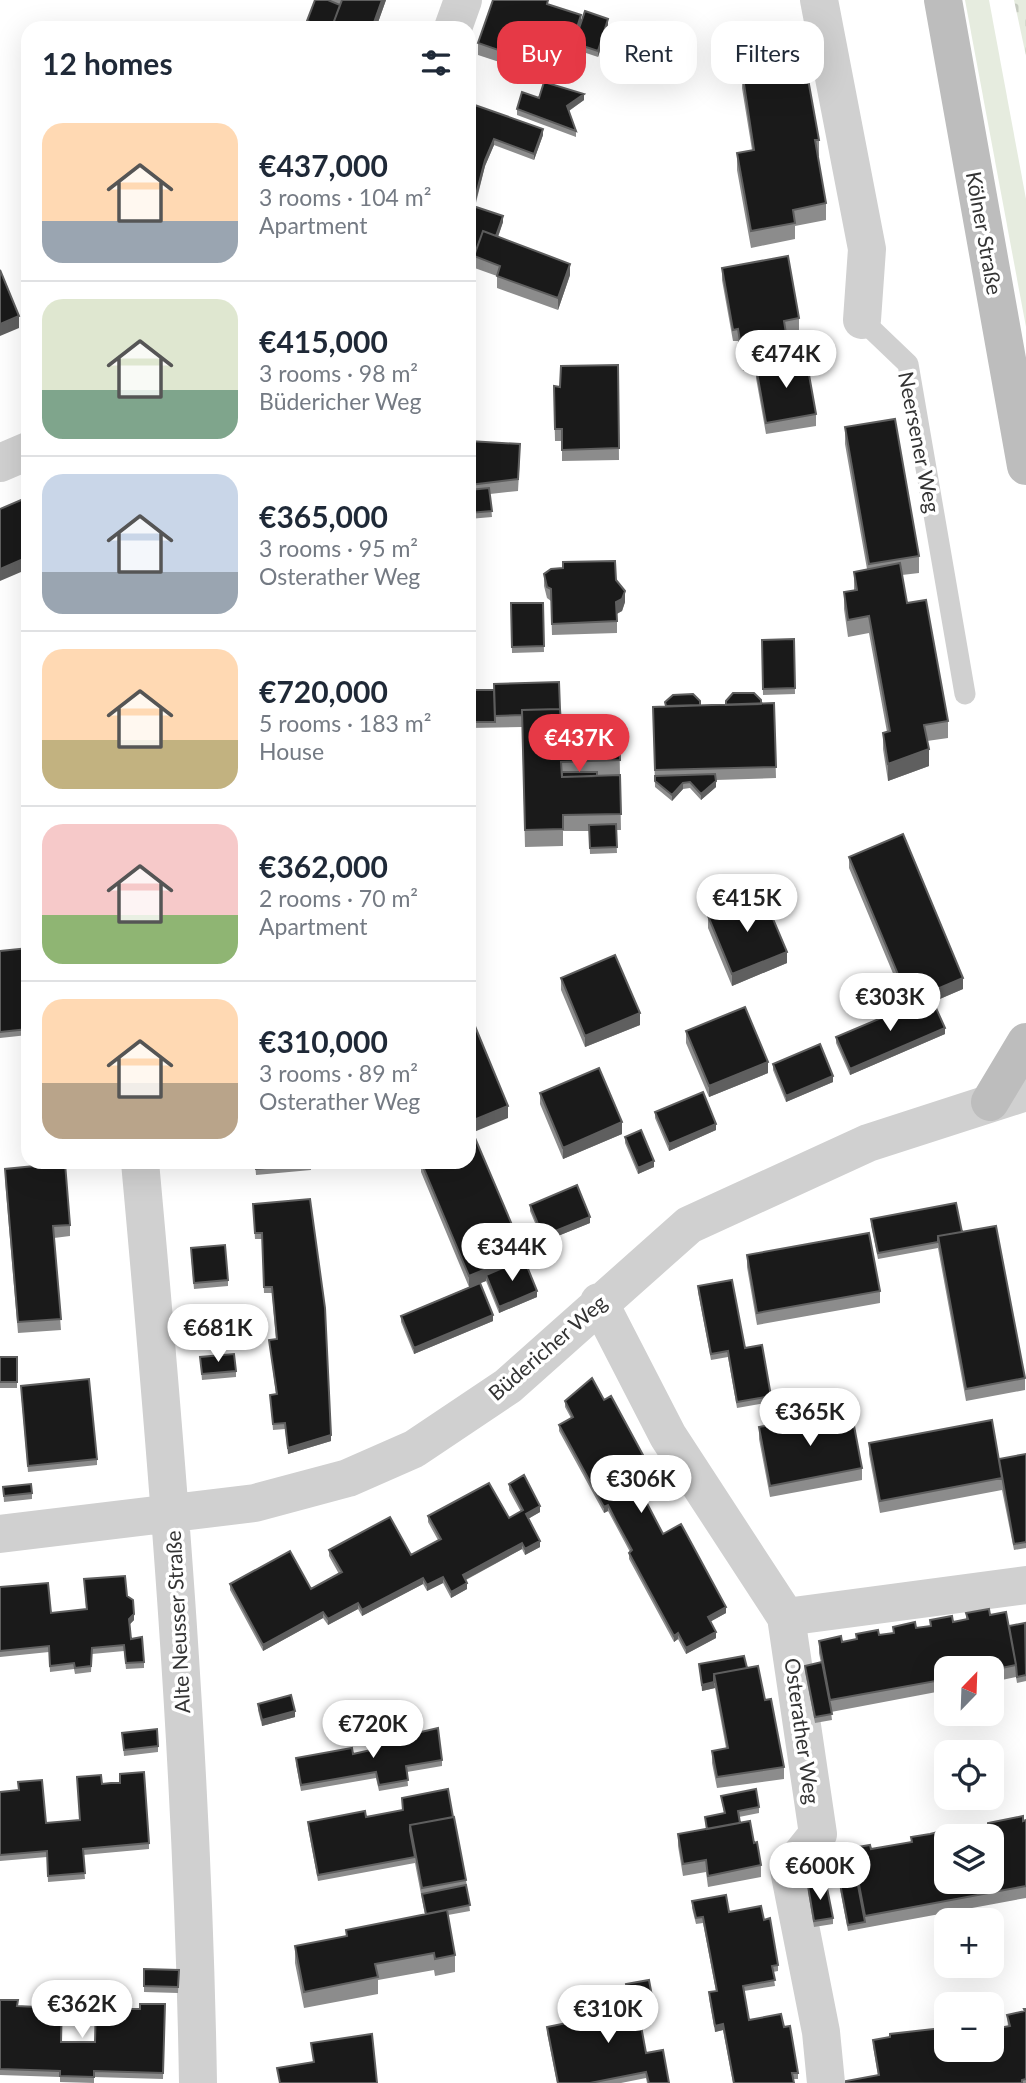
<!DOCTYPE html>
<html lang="en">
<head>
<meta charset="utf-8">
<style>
	:root { --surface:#fff; --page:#f2f2f3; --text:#1f2937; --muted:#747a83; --line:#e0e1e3; --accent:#e63946 }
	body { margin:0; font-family:Lato,sans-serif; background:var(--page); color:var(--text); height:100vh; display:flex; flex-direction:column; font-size:26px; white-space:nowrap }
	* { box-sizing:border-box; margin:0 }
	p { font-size:23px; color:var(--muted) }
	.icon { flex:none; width:38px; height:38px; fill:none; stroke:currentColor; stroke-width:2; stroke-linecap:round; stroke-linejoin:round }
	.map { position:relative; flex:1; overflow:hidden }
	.sheet { position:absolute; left:21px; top:21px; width:455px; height:1148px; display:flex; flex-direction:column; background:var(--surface); border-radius:21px; box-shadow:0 7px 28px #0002 }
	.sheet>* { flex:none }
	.banner { position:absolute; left:497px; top:21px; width:424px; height:63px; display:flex; gap:14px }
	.needle { width:46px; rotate:23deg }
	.fabs { position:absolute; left:934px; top:1656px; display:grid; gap:14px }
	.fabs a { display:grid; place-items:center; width:70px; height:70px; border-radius:14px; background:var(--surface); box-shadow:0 7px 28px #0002; font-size:35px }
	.price { position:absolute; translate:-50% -60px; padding:0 16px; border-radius:24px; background:#fff; color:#222; font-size:23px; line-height:46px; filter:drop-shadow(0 2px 4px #0008) }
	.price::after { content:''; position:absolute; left:50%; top:42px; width:21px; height:16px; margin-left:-10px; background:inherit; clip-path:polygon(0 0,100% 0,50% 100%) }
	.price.current { background:var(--accent); color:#fff }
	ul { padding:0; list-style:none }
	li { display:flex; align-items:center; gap:21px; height:175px; padding:0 21px }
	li+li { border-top:2px solid var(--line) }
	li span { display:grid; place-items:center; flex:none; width:196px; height:140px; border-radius:21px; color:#555 }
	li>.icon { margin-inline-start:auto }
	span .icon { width:84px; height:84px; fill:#fffc; stroke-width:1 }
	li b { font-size:30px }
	h2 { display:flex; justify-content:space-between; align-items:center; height:84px; padding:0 21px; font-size:30px }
	.tag { padding:0 24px; border-radius:21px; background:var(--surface); box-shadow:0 7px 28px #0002; font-size:24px; line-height:63px }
	.tag.current { background:var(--accent); color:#fff }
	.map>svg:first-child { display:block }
	.green { fill:#e6ecdf }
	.cemetery { fill:url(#cemetery-stones) }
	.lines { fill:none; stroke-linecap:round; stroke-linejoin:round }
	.lane { stroke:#d0d0d0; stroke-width:21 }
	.street { stroke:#d0d0d0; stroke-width:38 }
	.secondary { stroke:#bdbdbd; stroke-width:38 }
	.wall { fill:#8c8c8c }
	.shaded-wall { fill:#5f5f5f }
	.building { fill:#1a1a1a; stroke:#5f5f5f; stroke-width:2; fill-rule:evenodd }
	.labels { text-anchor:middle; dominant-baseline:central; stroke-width:7; stroke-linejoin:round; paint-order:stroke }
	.street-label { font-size:21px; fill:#333; stroke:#fff }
</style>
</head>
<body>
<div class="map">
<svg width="1026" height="2083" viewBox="0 0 1026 2083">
	<defs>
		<pattern id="cemetery-stones" width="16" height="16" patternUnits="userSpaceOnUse" patternTransform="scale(1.75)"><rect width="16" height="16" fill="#e6ecdf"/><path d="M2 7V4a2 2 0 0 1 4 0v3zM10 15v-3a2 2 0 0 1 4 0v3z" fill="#c6cbc0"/></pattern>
	</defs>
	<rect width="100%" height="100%" fill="#fff"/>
	<path class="green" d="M965,0H989L1026,199V327Z"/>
	<path class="cemetery" d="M1014,0H1026V56Z"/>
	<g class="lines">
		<path class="lane" d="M862,320L908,364L965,694"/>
		<path class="street" d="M819,0L867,249L862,320
			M453,28L463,0
			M0,463L28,451
			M140,1162C168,1468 193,1775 198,2083
			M599,1302L668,1436L786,1617L1026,1585
			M0,1534L255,1503L348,1478L414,1449L508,1386L689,1225L868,1143L1026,1092
			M786,1617L818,1834L789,1870L821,2032L826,2083"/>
		<path class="secondary" d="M943,0L1026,466
			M990,1102L1026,1042"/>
	</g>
	<path class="wall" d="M315,0H386L376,28H311L307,27V21Z
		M550,5L581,21L608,25L598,57L544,39L533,73L478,55V43Z
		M742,71L788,82L819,140V156H818L826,203V220L795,226V239L751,248L737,170V153L752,150L742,88Z
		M539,98L584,100L569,111L576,131V137L517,115V109Z
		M469,103L543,135L534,160L494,145L485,166L475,207L503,222L498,237L570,275L558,310L497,288V276L469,266Z
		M722,268L799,318V330L786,332L789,352V361L816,414V426L766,434L756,378V369L743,371L738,341H733L722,280Z
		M618,365L619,460L562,461V441H555L554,398L560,387Z
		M845,427L919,556V573L902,575L907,603L948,721V738L927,741L929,766L888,781L883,749V733L887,732L869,633L848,637L844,609V592L854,590V572L867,569L845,444Z
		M469,441L520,455L518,491L490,494L492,517L469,519Z
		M544,574L616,580L625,602L622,611L617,614V633L552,635L551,601L547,598L544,586Z
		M511,603H543L544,652L512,653Z
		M794,639L795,694L763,695L762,640Z
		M469,690L561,723L619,722L621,830H616L617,853L590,854L589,831H563V846L525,847L522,727L469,728Z
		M774,703L776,778L716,780V787L701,800L690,788L683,789L672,801L655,787L653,707Z
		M849,857L963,989L933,1002L945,1034L850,1075L836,1043V1037L907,1007L849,868Z
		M708,916L787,963L732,986L708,928Z
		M28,948V1035L0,1038V951Z
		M561,978L640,1025L585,1047L561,990Z
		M686,1031L768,1073L709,1097L686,1043Z
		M773,1064L833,1082L786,1102L773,1070Z
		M540,1093L622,1134L563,1159L540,1104Z
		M655,1112L716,1130L669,1151L655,1118Z
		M625,1137L654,1167L638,1174L625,1143Z
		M255,1162H311V1170L256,1175Z
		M421,1162L524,1259L537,1297L499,1313L486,1281L480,1283L493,1321L414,1354L401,1322V1316L469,1287L421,1172Z
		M5,1169L70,1225V1236L54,1238L61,1330L18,1333L5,1180Z
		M253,1204L331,1441L288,1454L285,1429L273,1430L270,1395L276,1394L269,1340L276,1339L272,1293H264L262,1239H255Z
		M530,1205L590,1223L543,1242L530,1211Z
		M871,1219L962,1232L1025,1378V1390L966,1401L938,1248L878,1259L871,1225Z
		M191,1254L228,1280V1286L194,1289Z
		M747,1255L880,1291V1303L757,1325L747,1267Z
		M698,1286L745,1348L771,1396V1402L737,1408L728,1357L711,1360L698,1292Z
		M0,1357H17V1388H0Z
		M200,1357L236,1371V1377L202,1380Z
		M21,1392L97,1459V1465L28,1472Z
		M604,1400L656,1485L641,1493L663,1534L726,1613L711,1621L716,1638L686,1654L678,1639L674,1642L629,1559V1553L630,1552L608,1511L604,1513L559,1431V1425L571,1418L565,1407V1401Z
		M759,1427L862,1468V1480L770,1497L759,1439Z
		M869,1443L999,1459L1026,1454V1548L1014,1550L1002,1490L880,1513L869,1454Z
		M509,1484L540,1512L528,1519L540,1547L525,1555L522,1549L466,1580L467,1589L451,1598L443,1583L427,1591L423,1584L362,1616L358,1609L328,1625L323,1618L263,1651L230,1590V1584L311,1589L339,1574L329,1556V1550L411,1555L438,1540L428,1522V1516L509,1518L521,1512L509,1490Z
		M3,1487L32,1493V1499L4,1502Z
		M84,1579L127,1596L134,1620L129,1625L131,1639L144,1662V1668L126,1669L124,1651L92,1654L91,1672L75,1674L74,1669L50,1672L49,1652L0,1657V1587L51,1613L86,1609Z
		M966,1613L990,1615L1009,1626L1026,1627V1681L1017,1683L1016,1677L992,1682V1668H947V1690L831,1712L832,1720L815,1723L805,1672V1666L821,1663L819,1653V1641L842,1642L856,1640V1634L879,1635L893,1633V1627L916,1628L930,1626V1620L953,1622L966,1619Z
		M699,1664L747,1668L765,1700L784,1767V1779L717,1788L712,1763V1751L726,1748L715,1688L702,1691Z
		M258,1704L295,1717L262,1726L258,1710Z
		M122,1733L158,1746V1752L124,1756Z
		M370,1744L442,1760V1766L407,1772L408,1786L379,1791L376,1778L301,1791L296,1764V1758L353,1754L370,1750Z
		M102,1784L149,1843V1849L83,1855L85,1879L48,1882L47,1857L0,1861V1792L18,1790L46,1823L79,1820Z
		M721,1796L759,1807V1813L739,1817L740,1823L754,1843L761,1865V1877L708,1887L706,1872L683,1876L678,1846V1834L706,1829L705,1817L724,1813Z
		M402,1798L466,1880L470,1911L448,1915L455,1955V1972L435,1976L434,1970L378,1980V1994L304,2008L295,1963V1946L346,1936V1930L425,1915L415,1863L318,1881L308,1828V1822L366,1817L403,1810Z
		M1026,1820V1898L848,1931L835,1863V1857L852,1854V1848L871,1849L911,1842V1837L947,1835L988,1828V1823Z
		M808,1886L833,1918V1924L814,1927L808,1892Z
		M692,1901L729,1912L764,1920L778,1965V1971L773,1972L775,1986L744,1991L749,2020L784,2027L798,2073V2079H793L794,2083H733L723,2030L715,2032L709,1998V1992L716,1991L703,1923L696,1924L692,1908Z
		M144,1969L179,1970L178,1993L144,1992Z
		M626,1984L655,2012V2018L640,2021L646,2053L669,2083H647L646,2078L621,2083H557L547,2033V2027L630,2011Z
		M0,2000L17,2006L61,2042H95L121,2009H140L165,2004L163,2079L94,2077V2083L60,2082V2077L0,2075Z
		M1024,2009H1026V2083H846L878,2076L873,2046V2040L944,2039L1008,2027L1007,2015L1024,2012Z"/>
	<path class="shaded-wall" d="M382,0H386L376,28H372Z
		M581,15V27L574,43V37Z
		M608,19V25L598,57V51Z
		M544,27V39L533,73V62Z
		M584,94V100L567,112V106Z
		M543,129V135L534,160V154Z
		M494,139V145L485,166L473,212V206L485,160Z
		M503,216V222L494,248V242Z
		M570,264V275L558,310V298Z
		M19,316V328L0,336V324Z
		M28,557V569L0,581V569Z
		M625,591V602L622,611L616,614V602Z
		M929,749V766L888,781V764Z
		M716,781V787L701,800V794Z
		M683,783V789L672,801V795Z
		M787,952V963L732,986V974Z
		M963,978V989L909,1012V1001Z
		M640,1013V1025L585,1047V1036Z
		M945,1028V1034L850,1075V1069Z
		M768,1062V1073L709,1097V1086Z
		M833,1076V1082L786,1102V1096Z
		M508,1106V1118L469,1134V1122Z
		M622,1122V1134L563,1159V1148Z
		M716,1124V1130L669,1151V1144Z
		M654,1161V1167L638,1174V1168Z
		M590,1217V1223L543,1242V1236Z
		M524,1253V1265L486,1275V1281L469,1288V1276Z
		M537,1291V1297L499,1313V1307Z
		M493,1315V1321L414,1354V1348Z
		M331,1435V1441L288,1454V1448Z
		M656,1479V1485L639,1494V1488Z
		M608,1505V1511L604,1513V1507Z
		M540,1506V1512L526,1520V1514Z
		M540,1541V1547L525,1555V1549Z
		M522,1543V1549L463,1581V1575Z
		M443,1577V1583L427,1591V1585Z
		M423,1578V1584L362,1616V1610Z
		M467,1583V1589L451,1598V1592Z
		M358,1603V1609L328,1625V1619Z
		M726,1607V1613L708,1623V1617Z
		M323,1612V1618L263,1651V1645Z
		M134,1614V1620L129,1625V1619Z
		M716,1632V1638L686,1654V1648Z
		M678,1633V1639L674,1642V1636Z
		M714,1682L715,1688L702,1691V1685Z
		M295,1711V1717L262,1726V1720Z
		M723,2024V2030L715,2032V2026Z"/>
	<path class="building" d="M315,0H328L340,5L333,24V28H318L319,25L307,21Z
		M341,0H382L372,28H345L333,24L342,0Z
		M493,0H548L547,4L581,15L574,37L544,27L533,62L478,43Z
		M585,11L608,19L598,51L574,43Z
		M784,64L788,82L808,79L819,140H815L826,203L793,210L795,223L751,231L737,153L754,150L742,71Z
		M544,82L584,94L567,106L576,131L517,109L522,92L539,98Z
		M469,103L543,129L534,154L494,139L485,160L473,206L503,216L496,236L483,231L474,256V262L469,260Z
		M483,231L570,264L558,298L497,276L500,266L474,256Z
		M788,256L799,318L784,321L789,352L743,359L738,329L733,330L722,268Z
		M0,270L19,316L0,324Z
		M806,358L816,414L766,423L756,367Z
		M618,365L619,448L562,450V429H555L554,386L560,387L561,366Z
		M895,419L919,556L869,564L845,427Z
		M469,441L520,444L518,479L469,485Z
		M489,488L492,511L469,513V490Z
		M28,497V557L0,569V509Z
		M615,561L616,580L625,591L622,599L616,602L617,621L552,624L551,589L547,587L544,574L551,569L563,568V562Z
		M900,563L907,603L926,600L948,721L924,725L929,749L888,764L883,733L890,731L869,616L848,620L844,592L857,590L854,572Z
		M511,603H543L544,646L512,647Z
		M794,639L795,688L763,689L762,640Z
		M559,682L560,709L522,710V715L495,716L494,684Z
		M469,690H494L495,722H469Z
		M733,693H754L761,700V704L726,705V701Z
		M693,694L700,701V705L666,706L665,702L673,695Z
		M774,703L776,767L655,770L653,707Z
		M560,709L561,723L619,722L620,760L561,762L562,777L620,775L621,814L563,815V829L525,830L522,710Z
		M562,772H597V776L562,777Z
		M715,774L716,781L701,794L690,782L683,783L672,795L655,781V776Z
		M616,824L617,847L590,848L589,825Z
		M903,834L963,978L909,1001L849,857Z
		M762,893L787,952L732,974L708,916Z
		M28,948V1029L0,1032V951Z
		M615,955L640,1013L585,1036L561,978Z
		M931,997L945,1028L850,1069L836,1037Z
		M745,1007L768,1062L709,1086L686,1031Z
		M472,1019L508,1106L469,1122V1020Z
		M820,1044L833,1076L786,1096L773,1064Z
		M599,1068L622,1122L563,1148L540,1093Z
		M703,1092L716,1124L669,1144L655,1112Z
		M641,1130L654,1161L638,1168L625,1137Z
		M475,1138L524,1253L469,1276L421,1162H469V1141Z
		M256,1162H311V1164L256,1169Z
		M65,1163L70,1225L53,1226L61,1319L18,1322L5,1169Z
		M577,1185L590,1217L543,1236L530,1205Z
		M310,1199L325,1308L331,1435L288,1448L285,1423L273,1424L270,1395L277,1394L269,1340L277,1339L272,1287H264L262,1233H255L253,1204Z
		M956,1203L962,1232L938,1236V1242L878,1253L871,1219Z
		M996,1226L1025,1378L966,1389L938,1236Z
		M869,1233L880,1291L757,1313L747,1255Z
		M225,1245L228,1280L194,1283L191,1248Z
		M524,1259L537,1291L499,1307L486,1275Z
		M732,1280L745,1348L762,1345L771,1396L737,1402L728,1351L711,1354L698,1286Z
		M480,1283L493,1315L414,1348L401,1316Z
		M234,1354L236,1371L202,1374L200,1357Z
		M0,1357H17V1382H0Z
		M592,1378L604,1400L611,1396L656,1479L639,1488L663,1534L681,1524L726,1607L708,1617L716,1632L686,1648L678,1633L674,1636L629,1553L632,1550L616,1521L608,1505L604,1507L559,1425L573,1417L565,1401Z
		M89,1379L97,1459L28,1466L21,1386Z
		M851,1410L862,1468L770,1486L759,1427Z
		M992,1420L1002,1478L880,1501L869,1443Z
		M1026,1454V1542L1014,1544L999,1459Z
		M524,1475L540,1506L526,1514L540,1541L525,1549L522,1543L463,1575L467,1583L451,1592L443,1577L427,1585L423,1578L362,1610L358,1603L328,1619L323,1612L263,1645L230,1584L290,1551L311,1589L342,1572L329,1550L390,1517L411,1555L441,1539L428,1516L489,1483L509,1518L523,1510L509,1484Z
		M31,1484L32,1493L4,1496L3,1487Z
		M125,1576L127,1596L133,1600L134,1614L129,1619L131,1639L142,1637L144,1662L126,1663L124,1645L92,1648L91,1666L75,1668L74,1663L50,1666L49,1646L0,1651V1587L48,1583L51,1613L87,1609L84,1579Z
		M989,1609L990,1615L1006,1612L1016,1665L992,1670V1668H947V1679L830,1700L819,1641L841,1636L842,1642L857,1639L856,1634L878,1630L879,1635L894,1633L893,1627L915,1622L916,1628L931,1626L930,1620L952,1616L953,1622L968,1619L966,1613Z
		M1025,1623L1026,1675L1017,1677L1016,1665L1009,1626Z
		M744,1656L747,1668L714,1674V1682L702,1685L699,1664Z
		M822,1662L832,1714L815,1717L805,1666Z
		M758,1666L765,1700L771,1699L784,1767L717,1777L712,1751L728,1748L714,1674Z
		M291,1695L295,1711L262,1720L258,1704Z
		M438,1728L442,1760L406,1766L408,1780L379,1785L376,1772L301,1785L296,1758L352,1748L353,1754L371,1750L370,1744Z
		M157,1729L158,1746L124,1750L122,1733Z
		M144,1772L149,1843L83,1849L85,1873L48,1876L47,1851L0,1855V1792L19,1790L18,1782L42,1780L46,1823L80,1820L77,1777L101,1775L102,1784L111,1783H120V1774Z
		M448,1789L453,1817L410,1825V1831L415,1857L318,1875L308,1822L365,1811L366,1817L403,1810L402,1798Z
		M756,1789L759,1807L738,1811L740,1823L707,1829L705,1817L725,1813L721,1796Z
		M1023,1816V1821L1026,1820V1886L865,1916L852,1848L870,1845L871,1849L912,1842L911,1837L930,1834L946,1830L947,1835L988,1827V1823ZM947,1836H992V1881H947Z
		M454,1817L466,1880L422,1888L410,1825Z
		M750,1821L754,1843L757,1842L761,1865L708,1876L706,1860L683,1864L678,1834Z
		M852,1854L865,1922L848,1925L835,1857Z
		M826,1883L833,1918L814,1921L808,1886Z
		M466,1885L470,1905L426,1914L422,1894Z
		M726,1895L729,1912L761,1906L764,1920L770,1918L778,1965L772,1966L775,1980L743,1986L749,2020L781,2014L784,2027L790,2026L798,2073H792L794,2083H734L723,2024L715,2026L709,1992L717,1991L703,1917L696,1918L692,1901Z
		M447,1910L455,1955L435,1959L434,1953L375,1964L378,1977L304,1992L295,1946L347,1936L346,1930Z
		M144,1969L179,1970L178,1987L144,1986Z
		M649,1980L655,2012L639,2015L646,2053L663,2050L669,2083H649L646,2072L590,2083H558L547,2027L631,2010L626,1984Z
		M0,2000H18L17,2006L37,2007V2001H62L61,2042H95L96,2002L121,2003V2009H140V2004H165L163,2073L94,2071V2077L60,2076V2071L0,2069Z
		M1024,2009H1026V2079L1022,2080V2083H846V2081L879,2075L873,2040L890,2037V2034L942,2028L944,2039L947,2038V2049H992V2029L1010,2026L1007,2015L1025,2011Z
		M372,2034L377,2083H280L277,2068L314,2062L311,2043Z"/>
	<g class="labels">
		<g class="street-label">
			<text transform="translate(985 233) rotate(80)">Kölner Straße</text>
			<text transform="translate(920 442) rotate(79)">Neersener Weg</text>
			<text transform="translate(547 1347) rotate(-41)">Büdericher Weg</text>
			<text transform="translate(177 1622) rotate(-93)">Alte Neusser Straße</text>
			<text transform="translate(803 1731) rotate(82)">Osterather Weg</text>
		</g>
	</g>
</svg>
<div class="fabs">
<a><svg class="needle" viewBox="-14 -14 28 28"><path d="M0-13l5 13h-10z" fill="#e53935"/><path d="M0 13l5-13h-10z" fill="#747a83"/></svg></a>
<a><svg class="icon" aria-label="locate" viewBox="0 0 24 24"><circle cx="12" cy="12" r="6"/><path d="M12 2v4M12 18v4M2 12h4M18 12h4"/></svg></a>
<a><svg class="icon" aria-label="layers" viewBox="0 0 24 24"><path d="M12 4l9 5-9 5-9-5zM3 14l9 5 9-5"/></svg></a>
<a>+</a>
<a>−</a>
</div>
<b class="price" style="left:786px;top:390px">€474K</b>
<b class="price current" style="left:579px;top:774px">€437K</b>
<b class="price" style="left:747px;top:934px">€415K</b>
<b class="price" style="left:890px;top:1033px">€303K</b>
<b class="price" style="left:512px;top:1283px">€344K</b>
<b class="price" style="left:218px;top:1364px">€681K</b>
<b class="price" style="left:810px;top:1448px">€365K</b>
<b class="price" style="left:641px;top:1515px">€306K</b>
<b class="price" style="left:373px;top:1760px">€720K</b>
<b class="price" style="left:820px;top:1902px">€600K</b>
<b class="price" style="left:82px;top:2040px">€362K</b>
<b class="price" style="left:608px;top:2045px">€310K</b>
<div class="banner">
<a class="tag current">Buy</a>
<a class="tag">Rent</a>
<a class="tag">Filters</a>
</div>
<section class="sheet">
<h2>12 homes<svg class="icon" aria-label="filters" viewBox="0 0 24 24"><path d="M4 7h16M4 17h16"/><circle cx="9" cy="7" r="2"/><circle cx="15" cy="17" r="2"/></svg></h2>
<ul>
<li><span style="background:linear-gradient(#ffd9b3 70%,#9aa5b1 0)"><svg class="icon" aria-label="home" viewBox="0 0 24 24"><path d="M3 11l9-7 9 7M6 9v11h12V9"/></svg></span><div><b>€437,000</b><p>3 rooms · 104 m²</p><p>Apartment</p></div></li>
<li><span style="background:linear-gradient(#dfe7d0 65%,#7fa58c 0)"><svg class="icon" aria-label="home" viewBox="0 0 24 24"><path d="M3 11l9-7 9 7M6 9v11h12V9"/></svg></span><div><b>€415,000</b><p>3 rooms · 98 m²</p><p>Büdericher Weg</p></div></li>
<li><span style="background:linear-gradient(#c9d6e8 70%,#9aa5b1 0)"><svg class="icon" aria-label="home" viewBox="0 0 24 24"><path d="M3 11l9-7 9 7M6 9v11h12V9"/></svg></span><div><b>€365,000</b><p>3 rooms · 95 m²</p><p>Osterather Weg</p></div></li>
<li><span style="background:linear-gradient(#ffd9b3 65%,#c2b280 0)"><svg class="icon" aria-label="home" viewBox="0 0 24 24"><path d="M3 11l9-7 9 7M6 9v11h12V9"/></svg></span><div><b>€720,000</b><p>5 rooms · 183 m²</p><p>House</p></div></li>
<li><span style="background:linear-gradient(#f6c9c9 65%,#8fb573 0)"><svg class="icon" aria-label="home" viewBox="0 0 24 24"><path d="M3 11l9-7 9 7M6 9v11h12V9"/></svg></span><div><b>€362,000</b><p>2 rooms · 70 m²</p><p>Apartment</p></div></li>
<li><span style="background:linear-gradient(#ffd9b3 60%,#b9a48a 0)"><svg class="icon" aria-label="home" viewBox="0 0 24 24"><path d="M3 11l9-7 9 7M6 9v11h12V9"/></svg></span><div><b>€310,000</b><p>3 rooms · 89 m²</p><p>Osterather Weg</p></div></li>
</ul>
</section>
</div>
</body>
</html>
